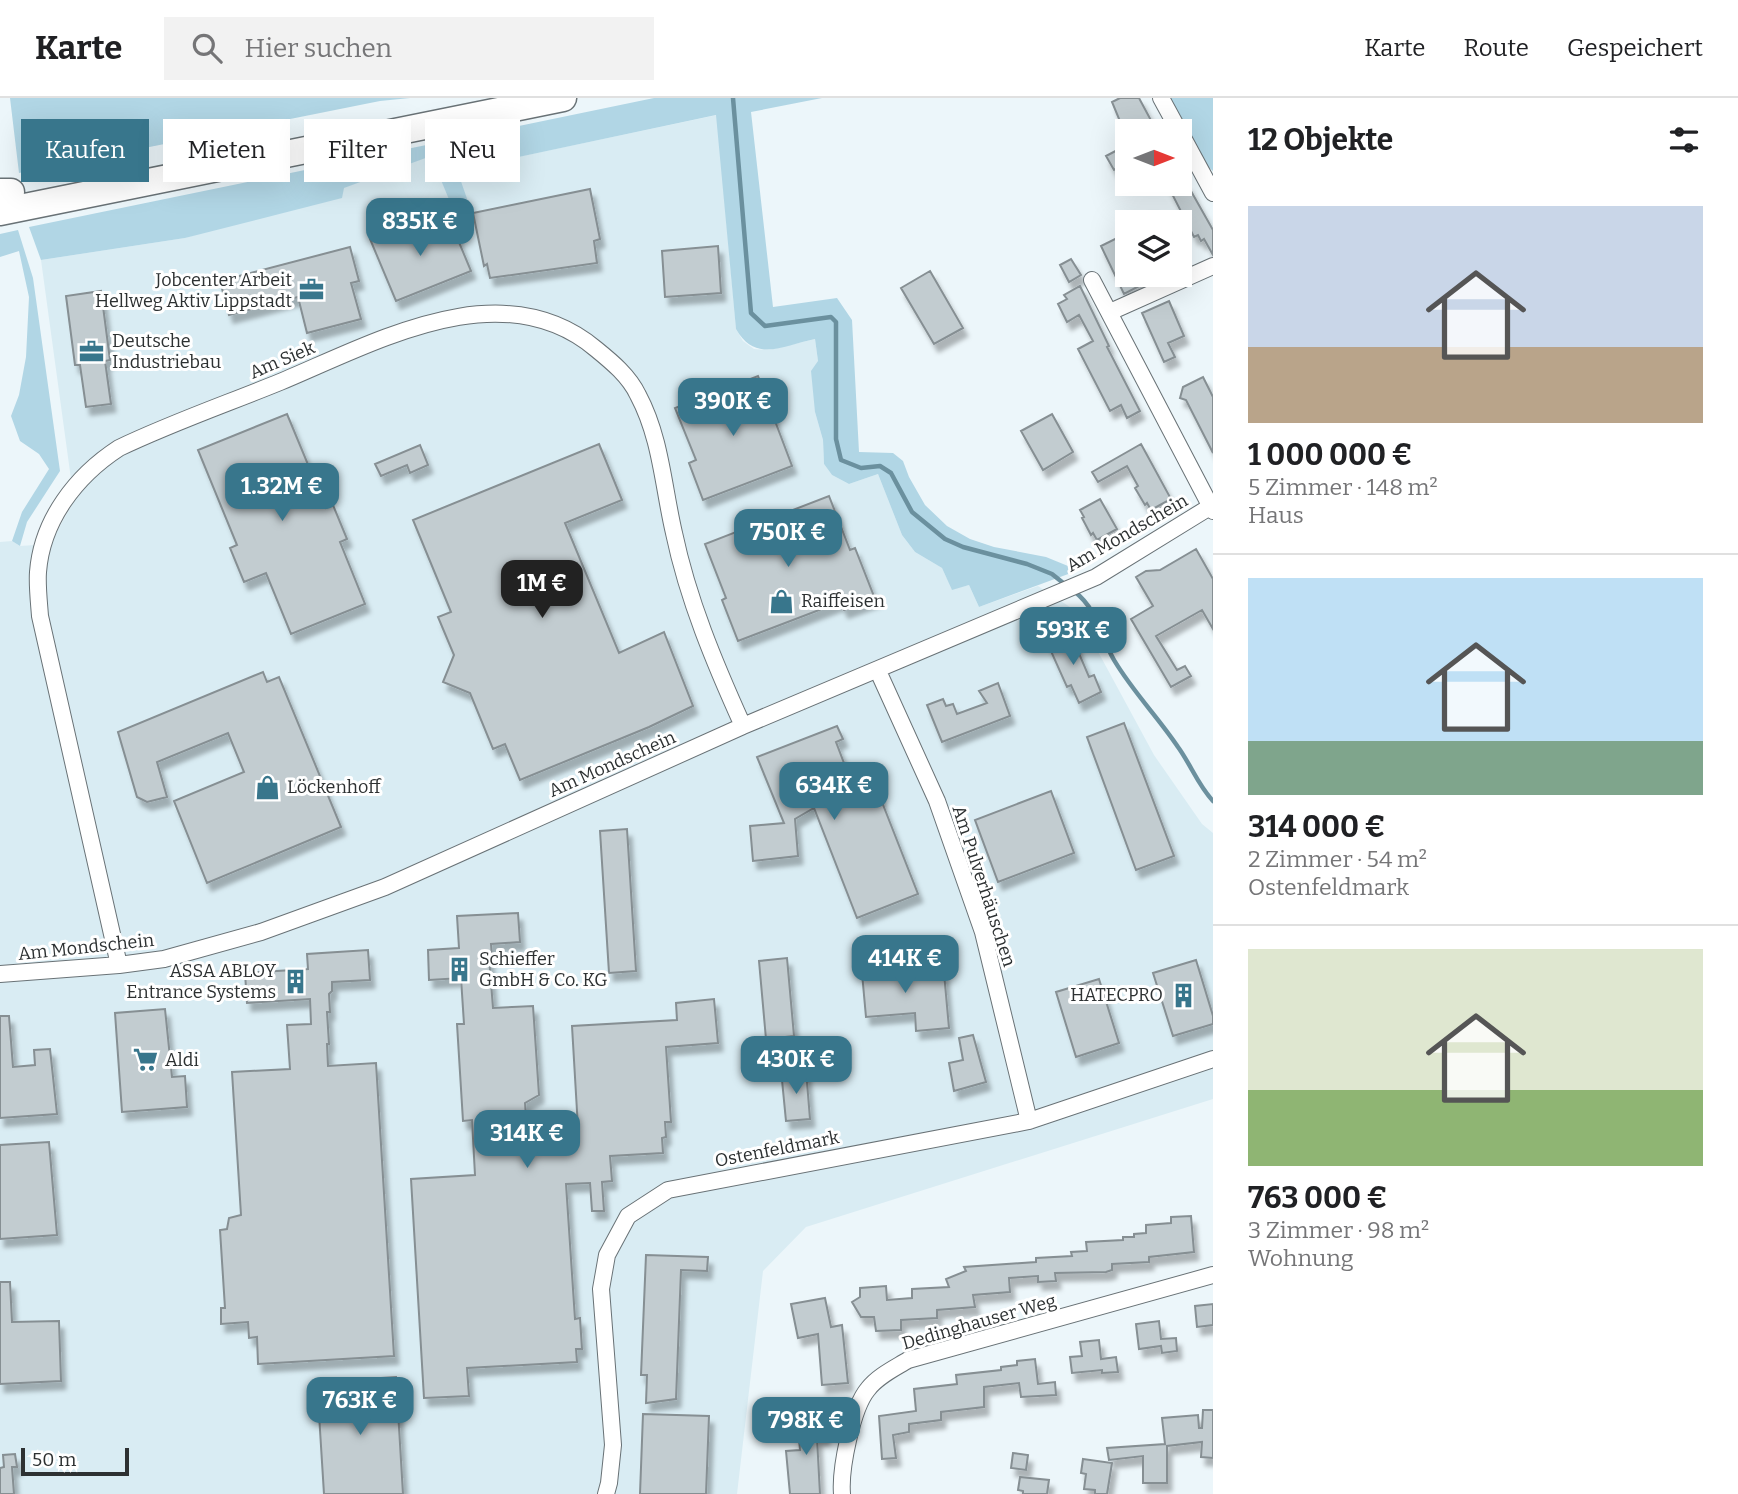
<!DOCTYPE html>
<html lang="de">
<head>
<meta charset="utf-8">
<style>
	:root { --surface:#fff; --page:#f2f2f2; --text:#202124; --muted:#757577; --line:#e0e0e0; --accent:#38768c }
	body { margin:0; font-family:Bitter,serif; background:var(--page); color:var(--text); height:100vh; display:flex; flex-direction:column; font-size:26px; white-space:nowrap }
	* { box-sizing:border-box; margin:0 }
	p { font-size:23px; color:var(--muted) }
	.icon { flex:none; width:38px; height:38px; fill:none; stroke:currentColor; stroke-width:2; stroke-linecap:round; stroke-linejoin:round }
	.map { position:relative; flex:1; overflow:hidden }
	.sheet { display:flex; flex-direction:column; background:var(--surface); width:525px }
	.sheet>* { flex:none }
	.top-card { position:absolute; left:21px; top:21px; width:665px; height:63px; display:flex; gap:14px }
	.needle { width:46px; rotate:90deg }
	.tools { position:absolute; left:1115px; top:21px; display:grid; gap:14px }
	.tools a { display:grid; place-items:center; width:77px; height:77px; border-radius:0px; background:var(--surface); box-shadow:0 7px 28px #0002; font-size:35px }
	.scale { position:absolute; left:21px; bottom:18px; width:108px; box-sizing:border-box; padding-left:7px; border:4px solid #2d3132; border-top:0; font-size:19px; line-height:24px; white-space:nowrap; color:#2d3132; -webkit-text-stroke:5px #fff; paint-order:stroke }
	.price { position:absolute; translate:-50% -60px; padding:0 16px; border-radius:14px; background:var(--accent); color:#fff; font-size:23px; line-height:46px; filter:drop-shadow(0 2px 4px #0008) }
	.price::after { content:''; position:absolute; left:50%; top:42px; width:21px; height:16px; margin-left:-10px; background:inherit; clip-path:polygon(0 0,100% 0,50% 100%) }
	.price.active { background:#222; color:#fff }
	ul { padding:0; list-style:none }
	li { display:grid; align-content:center; gap:14px; height:371px; padding:0 35px }
	li+li { border-top:2px solid var(--line) }
	li span { display:grid; place-items:center; height:217px; border-radius:0px; color:#555 }
	li>.icon { margin-inline-start:auto }
	span .icon { width:126px; height:126px; fill:#fffc; stroke-width:1 }
	li b { font-size:30px }
	h2 { display:flex; justify-content:space-between; align-items:center; height:84px; padding:0 35px; font-size:30px }
	.pill { padding:0 24px; border-radius:0px; background:var(--surface); box-shadow:0 7px 28px #0002; font-size:24px; line-height:63px }
	.pill.active { background:var(--accent); color:#fff }
	header { display:flex; align-items:center; gap:42px; box-sizing:border-box; height:98px; padding:0 35px; background:var(--surface); border-bottom:2px solid var(--line) }
	header strong { font-size:33px }
	nav { display:flex; gap:38px; margin-inline-start:auto; font-size:24px }
	.search { width:490px; height:63px; background:var(--page); display:flex; align-items:center; gap:18px; box-sizing:border-box; padding:0 24px; border-radius:0px; color:var(--muted); font-size:26px }
	main { display:flex; flex:1; min-height:0 }
	.map>svg:first-child { display:block }
	.built { fill:#d9ecf3 }
	.green { fill:#b1d6e5 }
	.lines { fill:none; stroke-linecap:round; stroke-linejoin:round }
	.stream { stroke:#6b909e; stroke-width:4.5 }
	.building { fill:#c2ccd0; stroke:#868f93; stroke-width:2; filter:url(#shadow) }
	.minor-casing { stroke:#697276; stroke-width:18 }
	.trunk-casing { stroke:#697276; stroke-width:29 }
	.minor { stroke:#fff; stroke-width:16 }
	.trunk { stroke:#fff; stroke-width:26 }
	.labels { text-anchor:middle; dominant-baseline:central; stroke-width:6; stroke-linejoin:round; paint-order:stroke }
	.poi-label { font-size:18px; fill:#2d3132; stroke:#fff; text-anchor:start }
	.street-label { font-size:18px; fill:#2d3132; stroke:#fff }
</style>
</head>
<body>
<header>
<strong>Karte</strong>
<div class="search"><svg class="icon" aria-label="search" viewBox="0 0 24 24"><circle cx="10" cy="10" r="6"/><path d="M15 15l6 6"/></svg>Hier suchen</div>
<nav><a>Karte</a><a>Route</a><a>Gespeichert</a></nav>
</header>
<main>
<div class="map">
<svg width="1213" height="1396" viewBox="0 0 1213 1396">
	<defs>
		<filter id="shadow"><feDropShadow dx="4.5" dy="8" stdDeviation="2" flood-color="#0004"/></filter>
	</defs>
	<rect width="100%" height="100%" fill="#ecf6fa"/>
	<path class="built" d="M717,17L736,231L743,243L754,251L769,252L815,241L818,263L815,314L823,342L824,366L832,377L849,386L878,376L902,437L915,454L942,470L952,491L969,487L979,509L1038,488L1076,513L1154,657L1202,726L1213,735V1001L806,1129L763,1173L737,1396H0V444L12,443L20,448L50,446L74,403L41,162L185,140L343,90L431,57L455,116L471,112L456,72Z"/>
	<path class="green" d="M10,0H410L380,3L19,75Z
		M654,0H822L751,14L773,209L837,200L852,222L859,354L893,355L903,363L909,379L925,407L947,428L970,441L994,449L1046,459L1068,468L1071,475L979,509L969,487L952,492L942,470L915,454L902,437L878,376L849,386L832,377L824,366L823,342L815,314L811,273L818,263L815,241C784,247 756,266 736,231L716,17L457,72L471,112L455,116L431,58L344,90L342,100L185,140L41,162L29,129Z
		M1169,0H1213V73L1207,68Z
		M18,132L33,180L60,373L27,424L20,448L12,443L22,414L49,371L39,356L20,343L11,318L19,297L26,259L29,199L19,153L0,159V136Z"/>
	<g class="lines">
		<path class="stream" d="M733,0L751,215L765,228L831,219L836,224V341L841,362L861,370L880,368L891,375L912,414L945,441L963,449L1027,466L1052,476L1067,488
			M1074,493C1099,513 1099,536 1114,562C1133,594 1158,619 1178,649C1191,667 1198,687 1213,703"/>
	</g>
	<path class="building" d="M1120,0H1139L1154,28L1142,33H1124L1112,4Z
		M1127,47V65L1114,72L1106,58Z
		M1167,86H1187L1213,132V157L1204,141L1201,143L1198,137L1194,139Z
		M590,91L600,141L594,143L597,165L490,180L487,166L484,168L473,115Z
		M448,118L471,173L396,203L370,141L398,129L402,138Z
		M1127,135V177H1141L1145,185L1124,196L1101,148Z
		M718,148L721,195L665,199L662,153Z
		M350,149L359,183L351,185L361,221L307,235L298,199L229,217L220,183Z
		M1071,161L1081,177L1069,184L1060,167Z
		M930,173L963,230L934,246L901,190Z
		M1080,188L1109,248L1107,249L1140,313L1127,320L1121,307L1110,313L1078,251L1093,243L1079,217L1067,224L1058,206L1067,201L1064,197Z
		M101,193L110,262L105,263L111,306L86,309L80,267H75L66,198Z
		M1169,203L1184,238L1168,245L1175,259L1164,264L1142,215Z
		M758,278L792,368L703,402L689,365L696,362L675,310Z
		M1203,279L1213,299V355L1186,302L1180,300L1183,289Z
		M287,316L326,410L333,407L347,441L340,444L365,506L291,536L266,475L244,484L230,450L237,447L198,352Z
		M1052,316L1073,354L1043,372L1021,333Z
		M599,346L622,402L565,425L619,555L664,534L693,608L649,629L520,682L505,646L493,651L470,595L443,584L454,557L438,519L451,514L413,422Z
		M1141,346L1171,401L1151,412L1147,405L1145,407L1135,390L1138,388L1127,368L1098,384L1092,374Z
		M420,347L428,367L410,375L407,367L381,378L375,366Z
		M829,398L850,452L855,450L875,501L844,512L840,504L738,543L722,502L726,500L705,446Z
		M1100,401L1117,431L1097,442L1093,435L1091,437L1082,420L1084,419L1080,412Z
		M1196,451L1213,481V531L1202,512L1156,538L1177,572L1185,568L1191,578L1171,589L1131,521L1153,508L1136,479L1146,473L1160,472Z
		M1069,532L1089,579L1094,577L1101,594L1079,605L1071,587L1067,589L1046,542Z
		M263,574L267,584L279,579L341,729L207,785L174,703L244,674L228,635L157,664L167,699L147,704L137,699L118,634Z
		M998,585L1010,618L942,644L927,607L943,601L946,608L953,606L957,616L987,605L979,593Z
		M1124,625L1174,758L1136,772L1087,639Z
		M837,628L843,641L836,644L858,702L878,694L918,796L857,820L814,710L795,721L798,758L753,763L750,728L784,725L757,659Z
		M1051,693L1074,755L998,784L975,722Z
		M627,731L636,873L609,875L600,733Z
		M518,815L520,844L491,846L492,859H489L493,910L533,908L539,997L525,1005L527,1033L578,1030L572,928L677,922L676,905L714,901L718,945L666,949L671,1024H665L666,1039L662,1040L663,1055L610,1058L612,1083L602,1084L604,1113H592L590,1085L566,1086L575,1221L580,1220L582,1251H576L577,1264L467,1270L469,1298L424,1300L411,1081L475,1077L472,1022L463,1023L457,926H464L461,880L429,882L428,852L459,850L457,818Z
		M368,852L370,882L332,884V893L329,896L330,914H327L329,946H327L328,968L376,965L394,1258L258,1266L257,1239L249,1240L248,1224L221,1226V1210H225L220,1132L227,1131L229,1120L241,1117L232,974L290,971L287,927L311,926L310,901L247,905L245,875L308,871L307,856Z
		M787,860L794,938L786,939V947L775,948V940L766,941L759,863Z
		M894,861L896,880L944,875L949,930L916,933L915,915L866,919L861,864Z
		M1196,862L1213,918V926L1173,938L1153,875Z
		M1099,881L1119,945L1076,959L1056,894Z
		M165,911L172,979L185,978L187,1009L122,1014L115,915Z
		M0,918H9L13,969L35,967L34,952L50,951L57,1016L0,1020Z
		M973,937L986,984L954,993L949,965L963,962L959,940Z
		M806,972L810,1021L786,1023L782,982L787,981V973Z
		M49,1044L57,1137L0,1141V1047Z
		M1191,1118L1194,1154L1149,1159V1164L1112,1166V1172L1106,1174L1055,1175L1056,1183L1038,1184V1178L1009,1180L1010,1194L973,1197L975,1209L937,1212V1220L901,1222V1232L876,1233L874,1219H861L852,1204L860,1199V1190L886,1188L887,1202L912,1200V1191L949,1189L946,1181L966,1173L964,1169L1036,1164V1160L1072,1158L1071,1154L1087,1153L1086,1144L1123,1142V1139H1134V1136L1146,1135V1127L1171,1125V1119Z
		M646,1157L708,1159L707,1173L681,1172L676,1301L646,1305L647,1277H641Z
		M0,1184H10L12,1224L59,1223L61,1283L0,1286Z
		M825,1200L831,1229L842,1227L848,1285L822,1287L818,1236L798,1240L791,1206Z
		M1213,1206V1227L1197,1229L1195,1208Z
		M1159,1223L1161,1241L1176,1240L1177,1253L1162,1255L1161,1248L1139,1251L1136,1226Z
		M1099,1242L1101,1261L1116,1259L1118,1274L1102,1275V1272L1072,1275L1070,1259L1082,1258L1080,1244Z
		M1035,1261L1038,1286L1055,1284L1056,1297L1021,1299L1019,1285L984,1289V1309L941,1314V1322L909,1326V1334L893,1337L896,1360L882,1361L879,1318L916,1313L914,1291L957,1286L956,1277L1001,1272V1269L1017,1267V1263Z
		M396,1279L403,1396H324L317,1284Z
		M1203,1312H1213V1360L1201,1359L1202,1344L1167,1348V1385H1143V1358L1109,1362L1107,1350L1165,1346L1162,1320L1198,1317L1199,1330H1202Z
		M643,1316L709,1318L706,1396H640Z
		M825,1318V1339L817,1340L820,1396H790L786,1353L800,1352L797,1320Z
		M1013,1355L1028,1357L1026,1372L1011,1370Z
		M15,1356L17,1369H12L14,1396H0V1370L4,1369L3,1357Z
		M1083,1361L1112,1365L1107,1396H1095V1392L1084,1391L1086,1376L1081,1375Z
		M1020,1379L1049,1382L1047,1396H1023V1393L1018,1392Z"/>
	<g class="lines">
		<defs>
			<path id="minor" d="M1161,0L1179,33
				M1180,34L1213,95
				M1092,182L1213,413
				M1110,214L1213,168
				M878,573L937,703L983,834L1029,1023
				M119,867L40,518C39,504 37,488 38,474C42,422 76,378 119,350C171,325 226,306 280,284C376,244 502,172 596,251C612,264 629,278 638,297C661,340 663,388 674,435C688,502 715,566 743,628
				M0,876L119,867L164,861L261,834L385,789L743,628L1096,479L1213,407
				M606,1396L609,1385L613,1347L601,1191L607,1157L628,1118L668,1092L1029,1023L1213,961
				M842,1396C840,1371 852,1310 868,1291C878,1278 895,1270 908,1262L1213,1177"/>
			<path id="trunk" d="M0,94H11
				M0,114L563,0"/>
		</defs>
		<use href="#minor" class="minor-casing"/>
		<use href="#trunk" class="trunk-casing"/>
		<use href="#minor" class="minor"/>
		<use href="#trunk" class="trunk"/>
	</g>
	<defs>
		<symbol id="office-bare" viewBox="-9 -9 18 18"><path d="M-6-3h4V-5.5h4V-3h4V5H-6ZM-1-4.5V-3h2v-1.5ZM-6 0V1H6V0Z" fill="#38768c" stroke="#fff" stroke-width="2.5" paint-order="stroke"/></symbol>
		<symbol id="shop-bare" viewBox="-9 -9 18 18"><path d="M-5-2.5h2.3a2.7 3.5 0 0 1 5.4 0H5L5.5 6h-11ZM-1.5-2.5h3a1.5 2.3 0 0 0-3 0Z" fill="#38768c" stroke="#fff" stroke-width="2.5" paint-order="stroke"/></symbol>
		<symbol id="building-bare" viewBox="-9 -9 18 18"><path d="M-4-6H4V6H1V3H-1V6H-4ZM-2.5-4.3h1.7v1.8h-1.7ZM.8-4.3h1.7v1.8H.8ZM-2.5-1h1.7V.8h-1.7ZM.8-1h1.7V.8H.8Z" fill="#38768c" stroke="#fff" stroke-width="2.5" paint-order="stroke"/></symbol>
		<symbol id="supermarket-bare" viewBox="-9 -9 18 18"><path d="M-6-5.5h2.5l.6 2H6L4.5 2H-2.5L-4.4-4H-6ZM-1.5 3.2a1.3 1.3 0 1 0 .1 0ZM3 3.2a1.3 1.3 0 1 0 .1 0Z" fill="#38768c" stroke="#fff" stroke-width="2.5" paint-order="stroke"/></symbol>
	</defs>
	<g fill-rule="evenodd">
		<use href="#office-bare" x="294" y="174" width="35" height="35"/>
		<use href="#office-bare" x="74" y="236" width="35" height="35"/>
		<use href="#shop-bare" x="764" y="486" width="35" height="35"/>
		<use href="#shop-bare" x="250" y="672" width="35" height="35"/>
		<use href="#building-bare" x="442" y="854" width="35" height="35"/>
		<use href="#building-bare" x="278" y="866" width="35" height="35"/>
		<use href="#building-bare" x="1166" y="880" width="35" height="35"/>
		<use href="#supermarket-bare" x="128" y="944" width="35" height="35"/>
	</g>
	<g class="labels">
		<g class="poi-label">
			<text x="292" y="182" text-anchor="end">Jobcenter Arbeit<tspan x="292" dy="21">Hellweg Aktiv Lippstadt</tspan></text>
			<text x="112" y="243">Deutsche<tspan x="112" dy="21">Industriebau</tspan></text>
			<text x="801" y="503">Raiffeisen</text>
			<text x="287" y="689">Löckenhoff</text>
			<text x="479" y="861">Schieffer<tspan x="479" dy="21">GmbH &amp; Co. KG</tspan></text>
			<text x="276" y="873" text-anchor="end">ASSA ABLOY<tspan x="276" dy="21">Entrance Systems</tspan></text>
			<text x="1163" y="897" text-anchor="end">HATECPRO</text>
			<text x="165" y="962">Aldi</text>
		</g>
		<g class="street-label">
			<text transform="translate(282 262) rotate(-23)">Am Siek</text>
			<text transform="translate(1127 435) rotate(-30)">Am Mondschein</text>
			<text transform="translate(612 666) rotate(-24)">Am Mondschein</text>
			<text transform="translate(984 788) rotate(72)">Am Pulverhäuschen</text>
			<text transform="translate(86 849) rotate(-6)">Am Mondschein</text>
			<text transform="translate(777 1051) rotate(-11)">Ostenfeldmark</text>
			<text transform="translate(979 1224) rotate(-16)">Dedinghauser Weg</text>
		</g>
	</g>
</svg>
<div class="tools">
<a><svg class="needle" viewBox="-14 -14 28 28"><path d="M0-13l5 13h-10z" fill="#e53935"/><path d="M0 13l5-13h-10z" fill="#757577"/></svg></a>
<a><svg class="icon" aria-label="layers" viewBox="0 0 24 24"><path d="M12 4l9 5-9 5-9-5zM3 14l9 5 9-5"/></svg></a>
</div>
<div class="scale">50 m</div>
<b class="price" style="left:420px;top:160px">835K €</b>
<b class="price" style="left:733px;top:340px">390K €</b>
<b class="price" style="left:282px;top:425px">1.32M €</b>
<b class="price" style="left:788px;top:471px">750K €</b>
<b class="price active" style="left:542px;top:522px">1M €</b>
<b class="price" style="left:1073px;top:569px">593K €</b>
<b class="price" style="left:834px;top:724px">634K €</b>
<b class="price" style="left:905px;top:897px">414K €</b>
<b class="price" style="left:796px;top:998px">430K €</b>
<b class="price" style="left:527px;top:1072px">314K €</b>
<b class="price" style="left:360px;top:1339px">763K €</b>
<b class="price" style="left:806px;top:1359px">798K €</b>
<div class="top-card">
<a class="pill active">Kaufen</a>
<a class="pill">Mieten</a>
<a class="pill">Filter</a>
<a class="pill">Neu</a>
</div>
</div>
<section class="sheet">
<h2>12 Objekte<svg class="icon" aria-label="filters" viewBox="0 0 24 24"><path d="M4 7h16M4 17h16"/><circle cx="9" cy="7" r="2"/><circle cx="15" cy="17" r="2"/></svg></h2>
<ul>
<li><span style="background:linear-gradient(#c9d6e8 65%,#b9a48a 0)"><svg class="icon" aria-label="home" viewBox="0 0 24 24"><path d="M3 11l9-7 9 7M6 9v11h12V9"/></svg></span><div><b>1 000 000 €</b><p>5 Zimmer · 148 m²</p><p>Haus</p></div></li>
<li><span style="background:linear-gradient(#bfe0f5 75%,#7fa58c 0)"><svg class="icon" aria-label="home" viewBox="0 0 24 24"><path d="M3 11l9-7 9 7M6 9v11h12V9"/></svg></span><div><b>314 000 €</b><p>2 Zimmer · 54 m²</p><p>Ostenfeldmark</p></div></li>
<li><span style="background:linear-gradient(#dfe7d0 65%,#8fb573 0)"><svg class="icon" aria-label="home" viewBox="0 0 24 24"><path d="M3 11l9-7 9 7M6 9v11h12V9"/></svg></span><div><b>763 000 €</b><p>3 Zimmer · 98 m²</p><p>Wohnung</p></div></li>
</ul>
</section>
</main>
</body>
</html>
